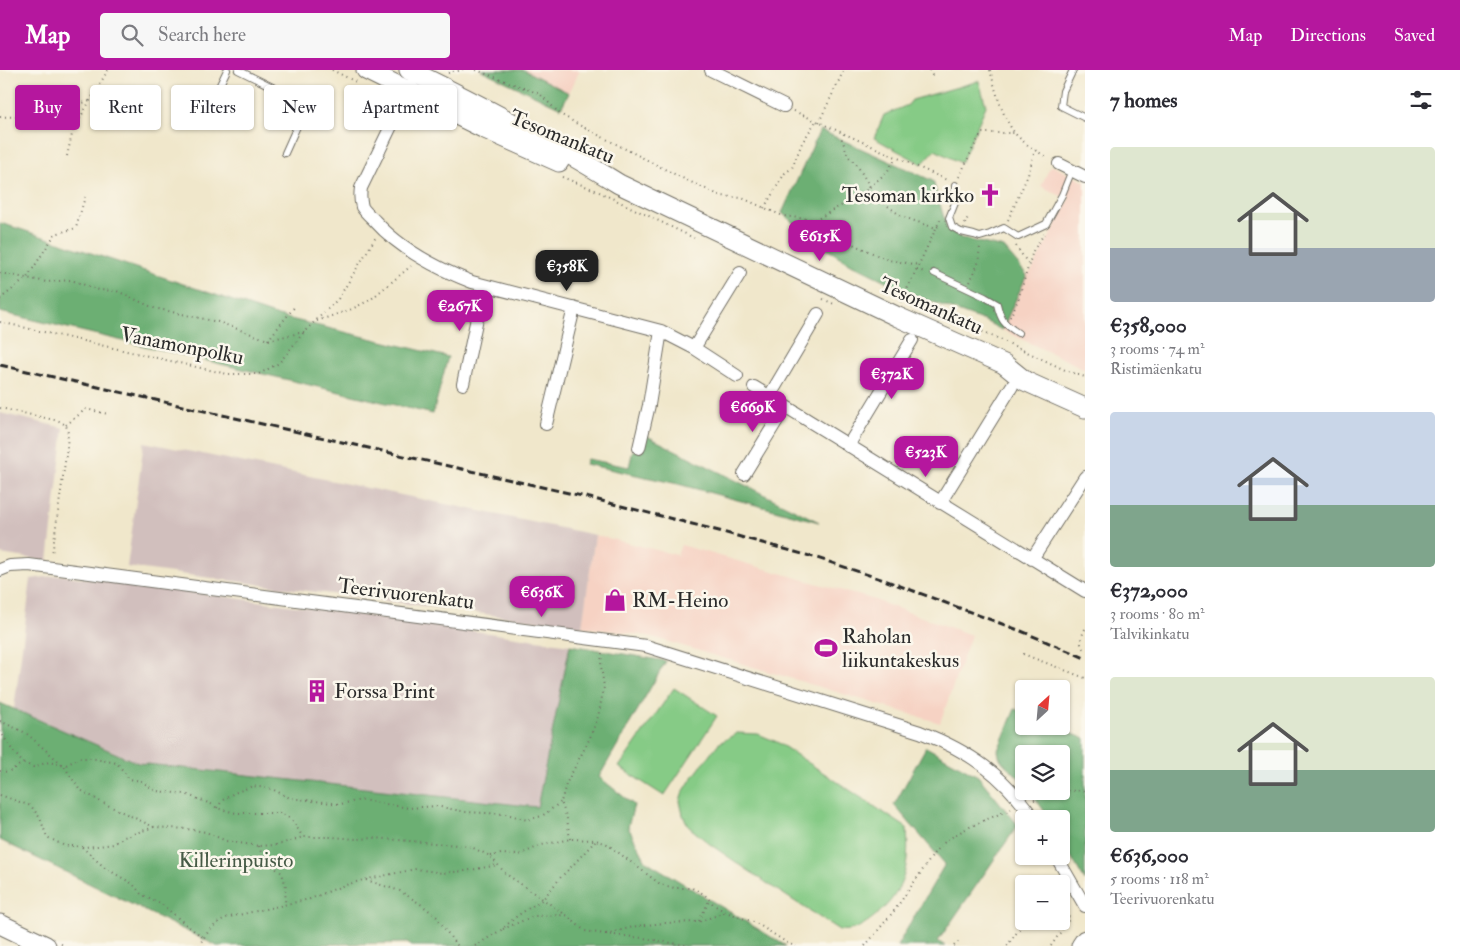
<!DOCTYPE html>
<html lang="en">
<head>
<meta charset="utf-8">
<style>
	:root { --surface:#fff; --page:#f7f7f7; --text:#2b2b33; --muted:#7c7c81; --accent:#b5179e }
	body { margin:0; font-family:"IM FELL Double Pica",serif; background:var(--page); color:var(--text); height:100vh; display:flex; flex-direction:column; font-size:19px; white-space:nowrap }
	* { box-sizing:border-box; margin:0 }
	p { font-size:16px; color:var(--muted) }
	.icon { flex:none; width:28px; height:28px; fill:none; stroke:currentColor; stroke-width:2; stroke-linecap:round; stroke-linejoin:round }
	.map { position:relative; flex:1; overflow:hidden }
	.side { display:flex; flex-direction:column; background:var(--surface); width:375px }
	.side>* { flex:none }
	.guide { position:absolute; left:15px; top:15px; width:475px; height:45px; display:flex; gap:10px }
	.needle { width:32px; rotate:26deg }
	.tools { position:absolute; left:1015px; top:610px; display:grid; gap:10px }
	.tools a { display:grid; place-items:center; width:55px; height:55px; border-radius:5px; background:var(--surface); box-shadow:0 1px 4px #0004; font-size:25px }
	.price { position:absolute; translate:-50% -42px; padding:0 11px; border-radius:10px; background:var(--accent); color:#fff; font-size:16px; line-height:32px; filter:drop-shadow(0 1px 2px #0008) }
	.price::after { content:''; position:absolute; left:50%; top:30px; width:15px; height:11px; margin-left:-8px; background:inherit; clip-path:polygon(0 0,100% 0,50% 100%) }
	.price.selected { background:#222; color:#fff }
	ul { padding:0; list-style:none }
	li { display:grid; align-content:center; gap:10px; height:265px; padding:0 25px }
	li span { display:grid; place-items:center; height:155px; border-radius:5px; color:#555 }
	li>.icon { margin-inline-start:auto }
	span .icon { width:90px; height:90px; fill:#fffc; stroke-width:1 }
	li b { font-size:21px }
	h2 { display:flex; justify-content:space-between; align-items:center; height:60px; padding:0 25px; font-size:21px }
	.chip { padding:0 18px; border-radius:5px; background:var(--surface); box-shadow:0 1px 4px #0004; font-size:18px; line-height:45px }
	.chip.selected { background:var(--accent); color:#fff }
	header { display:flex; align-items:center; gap:30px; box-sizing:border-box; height:70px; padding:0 25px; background:var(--accent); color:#fff }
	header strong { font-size:24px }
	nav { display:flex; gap:28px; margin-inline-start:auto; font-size:18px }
	.search { width:350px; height:45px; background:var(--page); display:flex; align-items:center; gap:12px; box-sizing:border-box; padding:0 18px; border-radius:5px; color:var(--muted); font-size:19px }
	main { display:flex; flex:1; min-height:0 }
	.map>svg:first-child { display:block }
	.built { fill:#f6d2c3 }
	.industrial { fill:#d1bfbd }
	.green { fill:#86cb86; stroke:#587b58 }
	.forest { fill:#6caf73; stroke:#4c6d4f }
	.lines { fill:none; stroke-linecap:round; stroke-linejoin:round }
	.lane-casing { stroke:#706d63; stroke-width:8 }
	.street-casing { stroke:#706d63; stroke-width:14 }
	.secondary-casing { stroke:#706d63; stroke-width:21 }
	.path { stroke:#706d63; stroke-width:2; stroke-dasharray:1 4; stroke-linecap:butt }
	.lane { stroke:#fff; stroke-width:6 }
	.street { stroke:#fff; stroke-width:12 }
	.secondary { stroke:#fff; stroke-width:19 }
	.rail { stroke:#2b2b2b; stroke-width:3; stroke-dasharray:8 4; stroke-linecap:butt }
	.labels { text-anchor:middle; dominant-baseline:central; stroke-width:5; stroke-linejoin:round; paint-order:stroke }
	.street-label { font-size:21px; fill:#2b2b2b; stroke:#fbf7ec }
	.poi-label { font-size:21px; fill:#2b2b2b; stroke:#fbf7ec; text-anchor:start }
	.park-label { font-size:21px; fill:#465b46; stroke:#fbf7ec }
</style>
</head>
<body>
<header>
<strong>Map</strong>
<div class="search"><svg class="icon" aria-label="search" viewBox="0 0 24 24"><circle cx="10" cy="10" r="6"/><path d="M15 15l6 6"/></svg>Search here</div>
<nav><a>Map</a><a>Directions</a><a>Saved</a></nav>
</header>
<main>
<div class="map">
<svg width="1085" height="876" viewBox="0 0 1085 876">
	<rect width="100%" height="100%" fill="#fbf7ec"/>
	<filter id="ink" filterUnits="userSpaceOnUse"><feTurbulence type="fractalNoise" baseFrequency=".02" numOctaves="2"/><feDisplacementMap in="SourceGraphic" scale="10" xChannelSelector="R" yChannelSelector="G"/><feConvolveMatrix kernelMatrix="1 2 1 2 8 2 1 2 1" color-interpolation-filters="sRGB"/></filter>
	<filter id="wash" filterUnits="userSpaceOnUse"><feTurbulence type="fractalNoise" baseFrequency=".0096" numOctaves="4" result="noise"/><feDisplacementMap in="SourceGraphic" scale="20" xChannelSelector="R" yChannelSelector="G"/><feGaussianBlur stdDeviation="1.12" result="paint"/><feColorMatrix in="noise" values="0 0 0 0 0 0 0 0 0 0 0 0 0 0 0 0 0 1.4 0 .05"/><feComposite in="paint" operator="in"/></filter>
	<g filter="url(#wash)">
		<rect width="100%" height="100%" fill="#f0e7cb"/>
		<path class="built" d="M524,0H580L569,23Z
			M1051,95L1085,112V299L1002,260L1027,205L1032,200L1069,130L1041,116Z
			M595,465L677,485L681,475L872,529L971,565L940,653L649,566L582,557Z"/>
		<path class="industrial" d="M0,343L64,358L48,491L0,484Z
			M144,372L595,465L582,557L127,497Z
			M60,505L386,548L570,575L537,737L138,693L14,639L31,509Z"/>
		<path class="green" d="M979,11L986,36L961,93L935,80L922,94L874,68L884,45L908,35L912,30Z
			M674,618L717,646L664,726L619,697Z
			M737,663L758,664L777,672L907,758C910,798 904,825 870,850C860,857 852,862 839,860L774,818L711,775L689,757L683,745L680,731L682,724L690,711L718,674Z"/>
		<path class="forest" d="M481,0H524L569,23L561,38Z
			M820,60L933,111L947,158L961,168L1004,178L1027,205L1002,260L985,251L916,226L851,194L814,171L782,143Z
			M0,153L23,160L278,246L448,287L433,344L0,242Z
			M645,365L819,452L678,414L585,394L587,389L629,397L633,380L642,382Z
			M570,575L666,591L599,707L634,735L628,757L646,791L786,876H412L407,873L217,876L0,770V633L138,693L537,737Z
			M1015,639L1024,643V656H1055L1085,669V811L1061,769V749H1050L1030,721H1061V684H1024V714C1021,710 1018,707 1015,704C1007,695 999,693 998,680Z
			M926,677L978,706L1018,755L938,871L945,876H897L945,794L894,735Z"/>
	</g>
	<g filter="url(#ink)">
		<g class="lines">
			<defs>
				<path id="lane" d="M238,0L307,34L285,83
					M1073,0L1063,21L1061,36L1085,48
					M205,46L227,0
					M955,115V133L949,148L952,157L961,162L974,165L980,167L990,164L1004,158L1018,167L1046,154L1062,125L1072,100
					M934,203L985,227L997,234C1001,251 1004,254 1018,263"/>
				<path id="street" d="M711,0L784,36
					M411,15L361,118C360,124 360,130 362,137C365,142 371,147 375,151C401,180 436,198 472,212L661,261L694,278L737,306
					M1059,94L1085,107
					M694,278L740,203
					M463,314L484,215
					M754,317L1085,521
					M769,327L818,244
					M546,354L574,238
					M848,376L912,270
					M639,378L649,335L661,261
					M744,404L785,337
					M940,433L1012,316
					M1032,489L1085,407
					M0,500L10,496L29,495L646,576L920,662C971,682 1002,704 1034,749
					M1056,786L1085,836"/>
				<path id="secondary" d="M366,0L485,59L559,92
					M409,0C480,35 552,72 619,114L898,247L1004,294L1025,311L1085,338
					M0,854L46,876
					M1081,876L1085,870"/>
			</defs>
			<use href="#lane" class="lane-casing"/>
			<use href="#street" class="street-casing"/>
			<use href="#secondary" class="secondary-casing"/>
			<path class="path" d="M332,0L356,12
				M476,0L540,24L560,44L579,55L680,107L721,126L742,128L783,146L816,150L838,137L855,130L887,102L896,88
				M930,0L933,8
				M990,0C996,21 1001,44 1014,62C1021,72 1038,82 1048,88
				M448,3L463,0
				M794,41L949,111
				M0,47L30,46L90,31
				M819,52L844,0
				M404,58L416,42
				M844,64L842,69L848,86L857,95L870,117
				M67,86L73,60L108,0
				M562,107L595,120L694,168
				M959,107L973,78L982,63H1015
				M855,130H880L901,146L926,155L936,158L941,154
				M764,138L785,103L792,98L802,73L816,51
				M816,150L848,172L888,190L919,195
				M1008,150L1028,105L1035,80
				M965,154L968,147
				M1016,176L1029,195
				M917,199L926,203
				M0,203L47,212L71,210L99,220L117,221L154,238L218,252L268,270L304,262
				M970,212L978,194L980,176
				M0,229L27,208L55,164L76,158L85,127
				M823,229L834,234
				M901,232L940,150
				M921,240L989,264L1065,300L1085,307
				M1010,247L1018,230L1033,181L1044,164
				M317,251L352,239L370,230L411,196
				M0,252L227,304H259L279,293L304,262L338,229L376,167
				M268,270L296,235
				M0,338L59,351L66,355L68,363L67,378L52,485
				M66,355L86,339L108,344
				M1085,559C1081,568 1078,573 1085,581
				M1023,584L1085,608
				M0,651L26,663L64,696L79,719L101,732L154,757L186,759L206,762L226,771L259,776L277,775L303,767H332L357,769L375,768L469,776L490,786L506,804L566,845L585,861L605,864L643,868L690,876
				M0,661L13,681L23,693L33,697L49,692L64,696L80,688H90L117,693L129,709L141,711L156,721L185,724L211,734L217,738L236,743H280C292,747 296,757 303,767
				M0,701L8,702L23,693
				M0,725L31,736L40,748L47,767L63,775L82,777L98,776L114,774L124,767L154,757
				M1034,730C1050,725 1067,719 1085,721
				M217,738L223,730L234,723L253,716L272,719L290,728L340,734L362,730L409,738L436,736L466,742L507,744L527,750L542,746L561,732
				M570,769L567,749L561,732L566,714L589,670L598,647L604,617L601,596L602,582
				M259,776L263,789L282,803L286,817L285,833
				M82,777L105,798L133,814L141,824L160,833L189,857L203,867
				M490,786L501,784L519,785L542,775L570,769L596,770L607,774L660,814L674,818H692L704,824L714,835L726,842L756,853L789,874L796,876
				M366,810L400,821L422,835L437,847L453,871L458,876
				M1023,814H1024
				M699,851L709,831
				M503,859L534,846L566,845
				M606,864L637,856L664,853L698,852L726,842
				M61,874L65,876
				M199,876C205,864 213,855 225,848L310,829L342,816L363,810L416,799L442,803L465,801L498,795
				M475,876L501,860L517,846L543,829L561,807L573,795L596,770
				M865,876L894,841L931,788C943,764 987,750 1011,739
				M954,876L958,872
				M1007,876L1025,851
				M1051,876L1070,848L1061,841"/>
			<use href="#lane" class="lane"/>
			<use href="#street" class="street"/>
			<use href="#secondary" class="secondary"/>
			<path class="rail" d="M0,295L582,426L708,458L817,488L887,511L1021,561L1085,588"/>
		</g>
	</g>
	<defs>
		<symbol id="church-bare" viewBox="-9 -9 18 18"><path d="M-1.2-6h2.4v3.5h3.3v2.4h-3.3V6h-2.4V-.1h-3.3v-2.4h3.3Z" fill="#b5179e" stroke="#fbf7ec" stroke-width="2.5" paint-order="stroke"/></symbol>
		<symbol id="shop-bare" viewBox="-9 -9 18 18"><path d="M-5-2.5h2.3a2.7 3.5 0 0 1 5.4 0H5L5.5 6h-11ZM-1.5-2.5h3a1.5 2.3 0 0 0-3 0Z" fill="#b5179e" stroke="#fbf7ec" stroke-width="2.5" paint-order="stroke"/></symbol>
		<symbol id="stadium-bare" viewBox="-9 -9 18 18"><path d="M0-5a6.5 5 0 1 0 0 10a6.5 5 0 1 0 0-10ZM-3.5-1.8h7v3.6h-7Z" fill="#b5179e" stroke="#fbf7ec" stroke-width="2.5" paint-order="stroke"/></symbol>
		<symbol id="building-bare" viewBox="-9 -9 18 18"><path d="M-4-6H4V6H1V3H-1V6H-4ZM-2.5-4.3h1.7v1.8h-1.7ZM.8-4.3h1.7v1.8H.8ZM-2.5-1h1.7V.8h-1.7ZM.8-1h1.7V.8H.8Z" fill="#b5179e" stroke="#fbf7ec" stroke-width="2.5" paint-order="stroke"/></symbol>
	</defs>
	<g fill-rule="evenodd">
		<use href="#church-bare" x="974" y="109" width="32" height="32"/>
		<use href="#shop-bare" x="599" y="514" width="32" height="32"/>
		<use href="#stadium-bare" x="810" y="562" width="32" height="32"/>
		<use href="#building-bare" x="301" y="605" width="32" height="32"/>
	</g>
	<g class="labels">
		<g class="street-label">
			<text transform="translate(562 67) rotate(22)">Tesomankatu</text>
			<text transform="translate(931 236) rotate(24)">Tesomankatu</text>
			<text transform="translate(182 276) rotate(11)">Vanamonpolku</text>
			<text transform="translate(406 524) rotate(7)">Teerivuorenkatu</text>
		</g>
		<g class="poi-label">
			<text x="974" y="125" text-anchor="end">Tesoman kirkko</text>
			<text x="632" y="530">RM-Heino</text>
			<text x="842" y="566">Raholan<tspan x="842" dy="24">liikuntakeskus</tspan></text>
			<text x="334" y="621">Forssa Print</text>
		</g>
		<g class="park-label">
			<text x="236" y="790">Killerinpuisto</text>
		</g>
	</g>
</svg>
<div class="tools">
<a><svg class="needle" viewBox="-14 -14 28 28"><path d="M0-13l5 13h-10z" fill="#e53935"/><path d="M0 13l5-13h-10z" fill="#7c7c81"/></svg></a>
<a><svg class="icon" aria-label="layers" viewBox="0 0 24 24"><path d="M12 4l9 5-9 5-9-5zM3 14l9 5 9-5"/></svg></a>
<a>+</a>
<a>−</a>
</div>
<b class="price" style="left:820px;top:192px">€615K</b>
<b class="price selected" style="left:567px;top:222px">€358K</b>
<b class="price" style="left:460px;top:262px">€267K</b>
<b class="price" style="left:892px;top:330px">€372K</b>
<b class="price" style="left:753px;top:363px">€669K</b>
<b class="price" style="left:926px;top:408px">€523K</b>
<b class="price" style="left:542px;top:548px">€636K</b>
<div class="guide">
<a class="chip selected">Buy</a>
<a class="chip">Rent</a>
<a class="chip">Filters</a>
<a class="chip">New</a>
<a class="chip">Apartment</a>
</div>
</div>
<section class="side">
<h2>7 homes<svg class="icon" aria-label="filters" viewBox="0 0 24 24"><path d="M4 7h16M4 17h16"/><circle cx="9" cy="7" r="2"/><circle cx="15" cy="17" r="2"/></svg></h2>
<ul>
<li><span style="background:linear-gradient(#dfe7d0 65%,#9aa5b1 0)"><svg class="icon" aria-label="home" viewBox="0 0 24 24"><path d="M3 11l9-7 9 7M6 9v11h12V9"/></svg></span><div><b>€358,000</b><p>3 rooms · 74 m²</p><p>Ristimäenkatu</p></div></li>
<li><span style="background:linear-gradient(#c9d6e8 60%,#7fa58c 0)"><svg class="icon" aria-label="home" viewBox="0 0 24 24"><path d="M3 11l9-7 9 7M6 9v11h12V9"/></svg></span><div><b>€372,000</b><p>3 rooms · 80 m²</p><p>Talvikinkatu</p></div></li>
<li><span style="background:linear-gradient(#dfe7d0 60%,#7fa58c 0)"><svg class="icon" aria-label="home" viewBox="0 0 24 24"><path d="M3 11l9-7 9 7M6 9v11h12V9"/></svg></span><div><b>€636,000</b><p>5 rooms · 118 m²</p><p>Teerivuorenkatu</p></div></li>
</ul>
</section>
</main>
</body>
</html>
